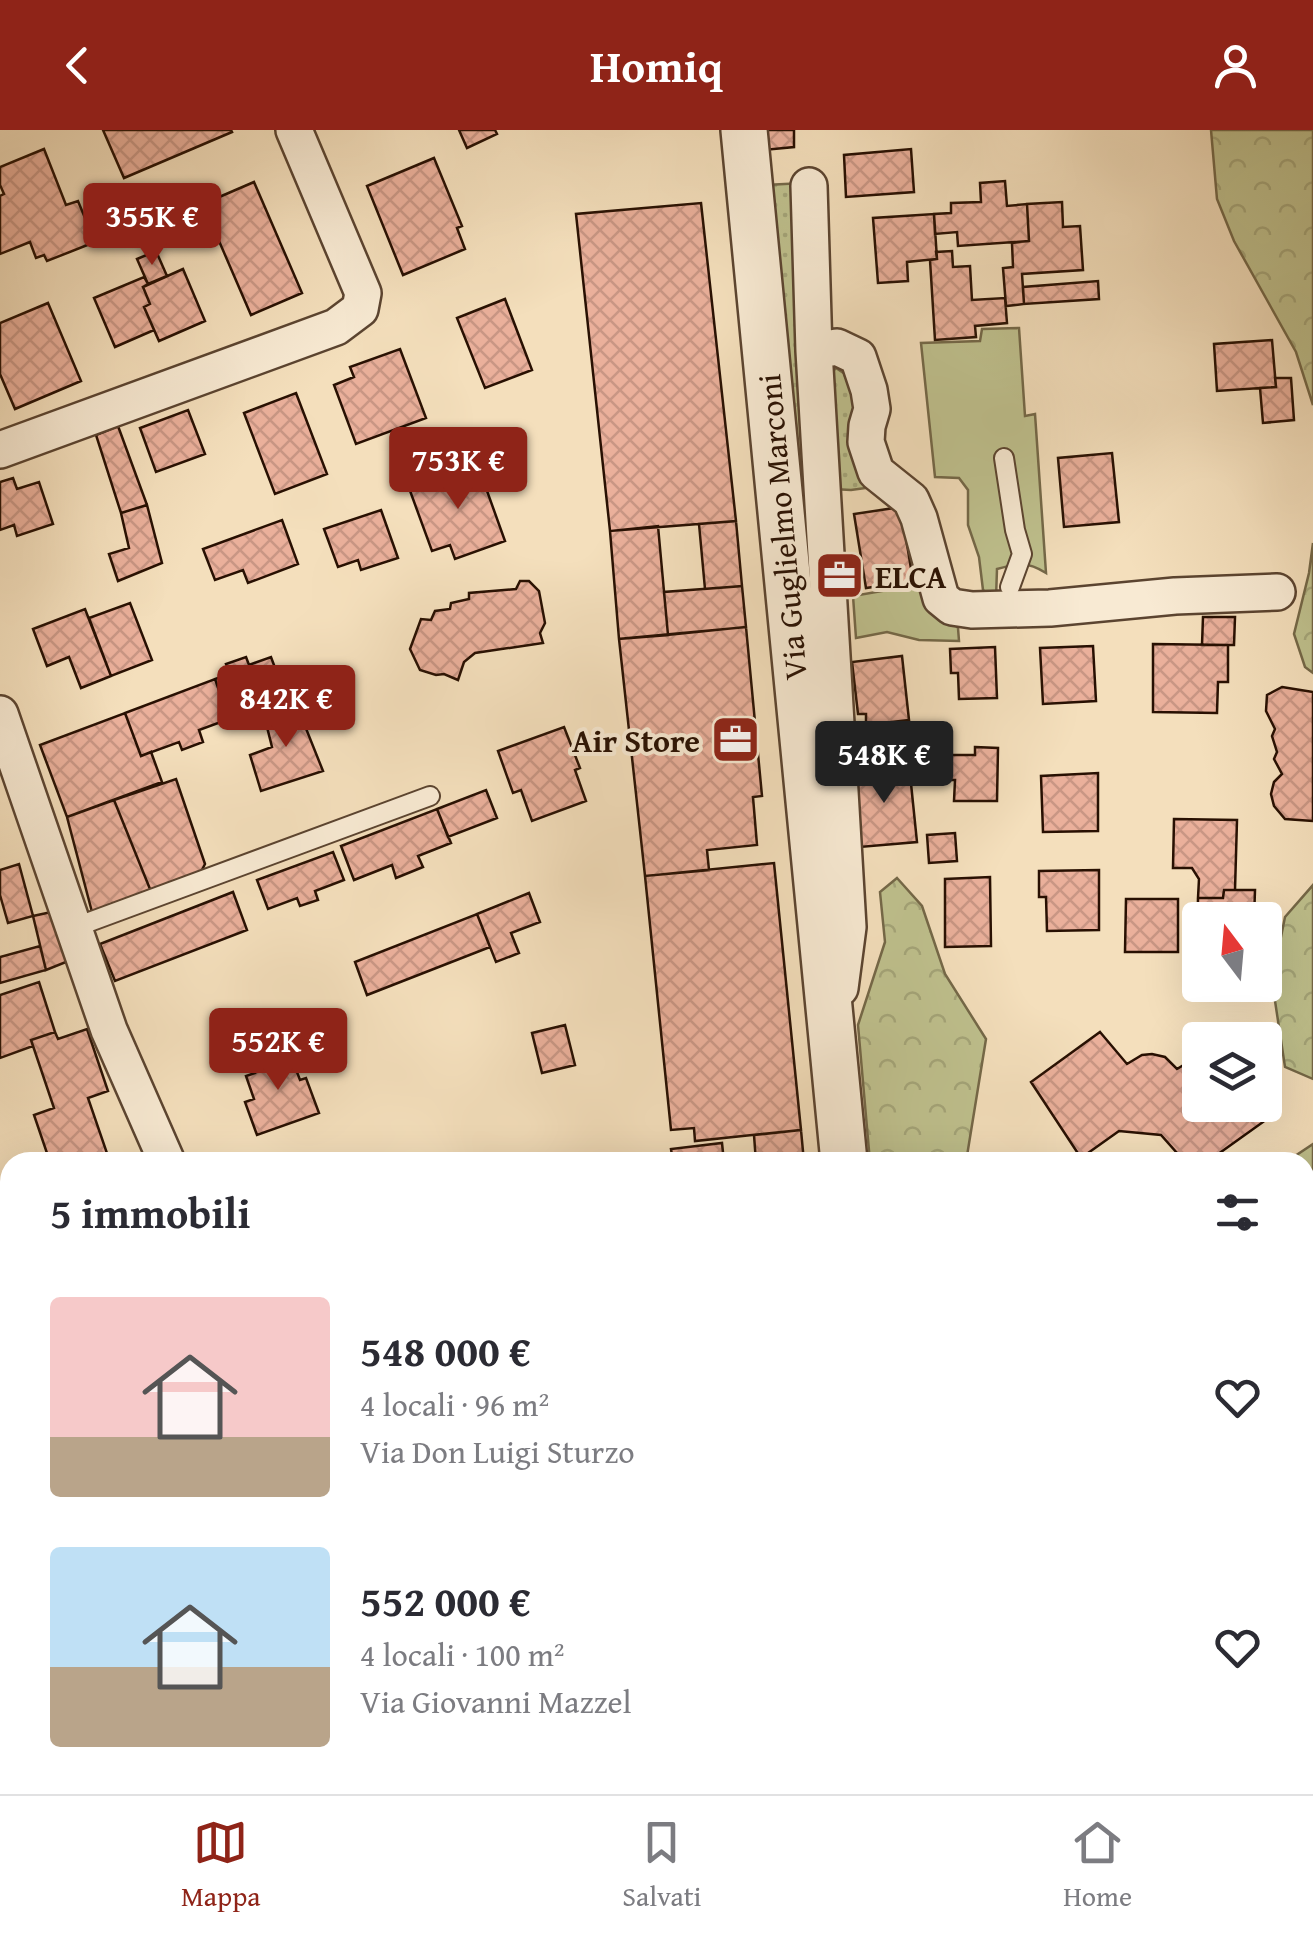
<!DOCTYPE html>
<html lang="it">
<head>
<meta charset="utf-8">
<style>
	:root { --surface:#fff; --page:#f2f2f3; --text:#2b2b33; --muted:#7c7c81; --line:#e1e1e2; --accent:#8f2418 }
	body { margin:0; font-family:"Gentium Book Plus",serif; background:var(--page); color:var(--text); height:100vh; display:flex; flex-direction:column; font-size:38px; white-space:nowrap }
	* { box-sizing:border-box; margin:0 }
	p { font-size:32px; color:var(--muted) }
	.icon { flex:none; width:55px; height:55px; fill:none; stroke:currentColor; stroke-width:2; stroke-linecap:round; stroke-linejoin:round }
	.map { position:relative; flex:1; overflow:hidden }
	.panel { position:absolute; left:0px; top:1022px; width:1315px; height:642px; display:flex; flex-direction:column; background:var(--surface); border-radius:30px 30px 0 0; box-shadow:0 10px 40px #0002 }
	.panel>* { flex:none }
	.needle { width:65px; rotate:344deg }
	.controls { position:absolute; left:1182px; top:772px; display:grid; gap:20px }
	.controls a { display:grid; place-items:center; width:100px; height:100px; border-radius:10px; background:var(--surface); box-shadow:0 10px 40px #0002; font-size:50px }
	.price { position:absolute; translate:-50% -85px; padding:0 22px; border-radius:10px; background:var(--accent); color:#fff; font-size:32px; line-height:65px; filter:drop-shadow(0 2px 5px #0008) }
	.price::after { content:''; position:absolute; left:50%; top:60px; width:30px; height:22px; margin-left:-15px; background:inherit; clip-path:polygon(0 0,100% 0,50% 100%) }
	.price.active { background:#222; color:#fff }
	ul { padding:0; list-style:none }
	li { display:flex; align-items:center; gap:30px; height:250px; padding:0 50px }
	li span { display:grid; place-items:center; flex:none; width:280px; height:200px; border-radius:10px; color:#555 }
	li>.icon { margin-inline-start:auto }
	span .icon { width:120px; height:120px; fill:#fffc; stroke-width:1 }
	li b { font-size:42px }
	h2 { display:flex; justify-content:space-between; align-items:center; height:120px; padding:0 50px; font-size:42px }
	header { display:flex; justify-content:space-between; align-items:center; height:130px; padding:0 50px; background:var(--accent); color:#fff; font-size:45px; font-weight:700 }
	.dock { display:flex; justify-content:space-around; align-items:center; height:140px; border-top:2px solid var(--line); background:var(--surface); font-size:28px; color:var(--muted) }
	.dock a { display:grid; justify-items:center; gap:5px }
	.dock .active { color:var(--accent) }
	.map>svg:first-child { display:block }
	.grass { fill:url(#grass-dots); stroke:#746848; stroke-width:2.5 }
	.forest { fill:url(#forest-crowns); stroke:#746848; stroke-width:2.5 }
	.garden { fill:#bfc18e; stroke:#746848; stroke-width:2.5 }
	.building { fill:url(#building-cross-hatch); stroke:#281002; stroke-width:2.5 }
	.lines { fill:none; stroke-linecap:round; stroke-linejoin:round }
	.service-casing { stroke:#5b4430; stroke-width:22 }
	.minor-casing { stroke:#5b4430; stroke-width:40 }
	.tertiary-casing { stroke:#5b4430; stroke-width:50 }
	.service { stroke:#f8ead3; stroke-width:18 }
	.minor { stroke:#f8ead3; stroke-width:35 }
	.tertiary { stroke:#f8ead3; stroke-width:45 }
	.labels { text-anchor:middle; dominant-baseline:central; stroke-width:8; stroke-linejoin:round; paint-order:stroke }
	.street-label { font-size:32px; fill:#281002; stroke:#f8ead3 }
	.poi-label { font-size:32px; font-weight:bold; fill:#281002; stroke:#f8ead3; text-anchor:start }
</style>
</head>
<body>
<header><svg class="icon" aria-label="back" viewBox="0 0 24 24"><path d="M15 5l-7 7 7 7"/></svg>Homiq<svg class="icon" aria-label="person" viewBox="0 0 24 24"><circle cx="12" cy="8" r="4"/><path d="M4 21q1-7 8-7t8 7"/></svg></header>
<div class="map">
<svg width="1313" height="1664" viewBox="0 0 1313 1664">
	<defs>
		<pattern id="grass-dots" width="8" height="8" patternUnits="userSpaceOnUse" patternTransform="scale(2.5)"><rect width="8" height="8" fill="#bfc18e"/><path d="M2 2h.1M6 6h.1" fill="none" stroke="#a4a579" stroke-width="1.8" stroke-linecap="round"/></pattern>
		<pattern id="forest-crowns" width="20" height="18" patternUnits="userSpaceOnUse" patternTransform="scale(2.5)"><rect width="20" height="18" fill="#bfc18e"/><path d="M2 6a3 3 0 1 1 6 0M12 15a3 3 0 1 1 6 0" fill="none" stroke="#a4a579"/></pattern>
		<pattern id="building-cross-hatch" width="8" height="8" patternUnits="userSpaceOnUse" patternTransform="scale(2.5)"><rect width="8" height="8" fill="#eab09b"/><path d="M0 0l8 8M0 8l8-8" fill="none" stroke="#c99684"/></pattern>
	</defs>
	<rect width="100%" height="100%" fill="#f4dfbc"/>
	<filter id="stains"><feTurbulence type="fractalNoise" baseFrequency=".002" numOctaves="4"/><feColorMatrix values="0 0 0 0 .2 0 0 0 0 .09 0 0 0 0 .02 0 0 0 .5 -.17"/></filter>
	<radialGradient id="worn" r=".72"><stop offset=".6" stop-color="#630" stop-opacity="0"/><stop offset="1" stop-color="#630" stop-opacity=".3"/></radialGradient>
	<path class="grass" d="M803,53L814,524L766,55Z
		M836,238L848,246L854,278L852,296L873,357L851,360L833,359L824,250Z"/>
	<path class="forest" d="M1211,0H1313V275L1296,222L1234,111L1217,69Z
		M1313,413V543L1305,537L1294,504L1309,443Z
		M897,748L922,776L945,844L986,909L966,1032H870L858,895L885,812L880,762Z
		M1313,755V949L1285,937L1272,851L1285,787Z
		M1313,1014V1040L1305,1081V1032H1286Z
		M1305,1111L1313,1183V1396L1305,1408Z"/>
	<path class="garden" d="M1019,198L1025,286L1035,284L1046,443C1027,431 1018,433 997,439L996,468L983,460L979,427L968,395V360L959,348L935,347L921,213L980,211L982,199Z
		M928,453L936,473L958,498L959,511L919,510L887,502L856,508L853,466Z"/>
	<path class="building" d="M103,0H231L232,2L124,48Z
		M459,0H495L497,4L467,18Z
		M762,0H794V17L764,20Z
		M44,19L66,75L78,71L95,112L47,131L44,125L36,128L30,112L0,124V66L4,64L0,55V37Z
		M911,19L914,62L846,67L844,25Z
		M434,28L462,96L457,98L465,119L403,145L367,56Z
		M1005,51L1007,76L1027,74L1029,111L958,116L957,102L935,104L934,84L951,83V73L981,72L980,53Z
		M254,52L302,163L251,185L203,74Z
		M1062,72L1063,97L1080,96L1083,140L1022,144L1024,174L1006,176L1003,138L1013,137L1012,113L1029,111L1027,74Z
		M701,73L736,391L610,401L576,84Z
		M934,84L937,129L907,132L908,151L878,153L873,88Z
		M156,121L167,146L148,154L137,129Z
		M952,121L953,137L970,136L972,170L1005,168L1007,193L975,196L976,207L935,210L930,130L937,129L936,122Z
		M183,139L205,191L159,211L144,177L150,174L143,157Z
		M144,147L148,154L143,157L150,174L144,177L154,200L115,217L94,168Z
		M1098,151L1099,169L1024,174L1023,157Z
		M505,169L532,240L485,258L457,188Z
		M48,173L81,251L15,279L0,244V193Z
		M1272,210L1276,257L1217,261L1214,214Z
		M400,219L426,288L356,314L334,255L354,247L350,237Z
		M1275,248H1291L1294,290L1263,293L1260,258L1276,257Z
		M296,263L327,344L275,364L244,283Z
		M188,280L205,324L156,342L140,298Z
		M118,296L147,375L121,383L96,305Z
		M1112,323L1119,392L1064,397L1058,328Z
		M477,333L505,411L455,429L450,415L432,421L409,358Z
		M13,348L17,359L39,352L53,394L17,406L14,395L0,400V352Z
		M147,375L162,433L118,451L109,424L129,418L121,383Z
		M901,377L913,451L866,458L854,384Z
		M381,380L398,428L361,440L358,430L338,437L324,399Z
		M282,390L298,434L248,453L243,440L215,450L203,419Z
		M736,391L742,456L705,459L699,394Z
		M658,396L668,505L619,509L610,401Z
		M520,451H529L539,461L545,493L540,503L543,513L475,523L464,532L458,550L444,544L436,545L420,540L410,519L421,489L431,490L435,481L450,479L451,473L469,469V463L516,459Z
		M742,456L746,497L668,505L664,462Z
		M130,473L152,530L111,546L89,488Z
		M85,479L111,546L81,558L69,527L47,536L33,499Z
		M1203,487H1235L1234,515H1202Z
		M746,497L762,666L753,667L757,715L707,720L709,740L645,746L619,509Z
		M1153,514L1228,515V552H1218L1217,583L1153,582Z
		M1093,516L1096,571L1043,574L1040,518Z
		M995,517L997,568L959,569L958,543H951L950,519Z
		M902,526L909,590L866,595V584H858L852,532Z
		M246,527L249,535L271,527L289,575L264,585L261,577L229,589L215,549L230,544L226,534Z
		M215,549L229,589L199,600L203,612L182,620L179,612L141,626L125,583Z
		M1282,557L1313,562V691L1285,689L1274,676L1271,664L1274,652L1282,644L1274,629L1277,622L1272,606L1275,599L1266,581L1267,565Z
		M293,566L323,641L261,661L250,625L272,617L264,585L289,575L286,569Z
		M125,583L141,626L151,622L162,652L67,687L40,615Z
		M564,597L580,638L575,640L586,671L532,691L521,660L513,663L498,621Z
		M975,617L998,618L997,671H954L955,650H947L948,625H975Z
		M909,634L917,712L860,717L852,639Z
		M1098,643V701L1043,702L1041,646Z
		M176,649L205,734L198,748L152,764L114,670Z
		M486,660L497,688L448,707L437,679Z
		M114,670L152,764L92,782L67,687Z
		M437,679L451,713L418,726L423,737L396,748L392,735L354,750L341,716Z
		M1174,689L1237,690L1235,760H1224L1223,768H1198L1199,749L1192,738H1173Z
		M955,703L957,731L929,733L927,705Z
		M333,722L344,750L315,761L318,770L300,776L297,768L268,779L257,750Z
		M774,733L801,1000L695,1011L694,998L671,1000L645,746Z
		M19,734L33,786L8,793L0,765V740Z
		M1099,740V800L1047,801L1046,767H1039V741Z
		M990,747L991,816L945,817V749Z
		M1224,760H1255L1254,790H1200V818H1197L1198,768H1223Z
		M233,762L247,800L115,851L100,814Z
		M529,763L540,792L511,803L519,823L496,832L477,784Z
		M1126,769H1178V822H1125Z
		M56,781L71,830L46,840L33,786Z
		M477,784L490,817L367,865L355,832Z
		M40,816L46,840L0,853V827Z
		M1199,839L1200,855H1228L1227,870L1198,869Z
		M39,852L55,902L31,910L33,916L0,928V865Z
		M565,895L575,935L542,943L532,903Z
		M87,899L108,961L88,968L110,1032H50L34,985L54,978L31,910L55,902L58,909Z
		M1100,902L1127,934L1142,925L1152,924L1165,927L1177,939L1200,925V975H1251L1263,992L1207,1032H1185L1161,1005L1119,1001L1081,1028L1031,952Z
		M287,916L300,950L306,948L319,983L257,1005L245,972L254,969L246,946L255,943L250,930Z
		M801,1000L804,1032H756L754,1005Z
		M722,1013L724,1032H673L671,1019Z
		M0,1072L10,1091V1112L0,1117Z
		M0,1202L10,1232V1278L0,1281Z
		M10,1335V1407L0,1410V1339Z
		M10,1455V1513L5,1514L0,1496V1459Z
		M1313,1522V1591L1312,1593L1305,1589V1531Z
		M1305,1625L1313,1630V1664H1268L1251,1655H1305Z
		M0,1627L10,1655L14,1664H0Z
		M11,1655H104L107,1664H14Z
		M166,1655H169L171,1664H150Z
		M169,1655H328L301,1664H171Z
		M437,1655H470L472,1664H439Z
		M786,1655H928L914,1664H771Z
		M1069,1655H1115L1121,1664H1074Z"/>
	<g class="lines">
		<defs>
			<path id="service" d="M1004,328L1015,400L1022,424L1010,457
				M73,798L430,666"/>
			<path id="minor" d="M809,56L814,221
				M0,320L336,197L360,179L363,163L294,0
				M0,584L109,900L167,1032
				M840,858L848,797L814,221L837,217L858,227L869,260L872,279L867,296L866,312L876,342L911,370L919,388L941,468L952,477L972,480L1050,478L1175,466L1277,462
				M0,1152L10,1149
				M1305,1508L1313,1491
				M483,1655L485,1664
				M1204,1664L1211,1655"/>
			<path id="tertiary" d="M744,0L844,1032
				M1141,1655L1147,1664"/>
		</defs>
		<use href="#service" class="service-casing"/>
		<use href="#minor" class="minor-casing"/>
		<use href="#tertiary" class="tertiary-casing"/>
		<use href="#service" class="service"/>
		<use href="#minor" class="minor"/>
		<use href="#tertiary" class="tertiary"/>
	</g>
	<defs>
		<symbol id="office-square" viewBox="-11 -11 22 22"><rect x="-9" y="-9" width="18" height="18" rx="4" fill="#8f2418" stroke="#f8ead3"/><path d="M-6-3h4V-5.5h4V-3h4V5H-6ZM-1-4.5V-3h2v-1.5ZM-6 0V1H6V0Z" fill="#fff"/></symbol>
	</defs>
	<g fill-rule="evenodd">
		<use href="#office-square" x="812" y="418" width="55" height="55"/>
		<use href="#office-square" x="708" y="582" width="55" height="55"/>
	</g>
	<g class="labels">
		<g class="street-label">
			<text transform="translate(782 397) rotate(-95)">Via Guglielmo Marconi</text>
		</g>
		<g class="poi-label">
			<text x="875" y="446">ELCA</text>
			<text x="700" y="610" text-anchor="end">Air Store</text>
		</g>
	</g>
	<rect width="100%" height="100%" filter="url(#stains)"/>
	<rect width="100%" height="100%" fill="url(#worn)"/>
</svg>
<div class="controls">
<a><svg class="needle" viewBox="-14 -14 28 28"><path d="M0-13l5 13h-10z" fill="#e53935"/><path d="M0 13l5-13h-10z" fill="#7c7c81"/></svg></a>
<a><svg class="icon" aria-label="layers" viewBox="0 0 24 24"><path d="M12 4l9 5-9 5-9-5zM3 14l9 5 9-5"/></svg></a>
</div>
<b class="price" style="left:152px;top:138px">355K €</b>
<b class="price" style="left:458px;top:382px">753K €</b>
<b class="price" style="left:286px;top:620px">842K €</b>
<b class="price active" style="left:884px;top:676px">548K €</b>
<b class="price" style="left:278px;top:963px">552K €</b>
<section class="panel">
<h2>5 immobili<svg class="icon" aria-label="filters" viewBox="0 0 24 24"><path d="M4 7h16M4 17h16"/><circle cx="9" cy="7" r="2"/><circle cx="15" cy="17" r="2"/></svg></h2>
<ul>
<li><span style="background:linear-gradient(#f6c9c9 70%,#b9a48a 0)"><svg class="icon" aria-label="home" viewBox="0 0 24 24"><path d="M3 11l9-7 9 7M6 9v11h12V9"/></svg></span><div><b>548 000 €</b><p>4 locali · 96 m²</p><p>Via Don Luigi Sturzo</p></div><svg class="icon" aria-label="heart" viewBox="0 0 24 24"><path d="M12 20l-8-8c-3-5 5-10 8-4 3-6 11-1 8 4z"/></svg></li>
<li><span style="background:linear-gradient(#bfe0f5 60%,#b9a48a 0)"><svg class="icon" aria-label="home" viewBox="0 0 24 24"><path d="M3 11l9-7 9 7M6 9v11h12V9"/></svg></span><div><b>552 000 €</b><p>4 locali · 100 m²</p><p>Via Giovanni Mazzel</p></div><svg class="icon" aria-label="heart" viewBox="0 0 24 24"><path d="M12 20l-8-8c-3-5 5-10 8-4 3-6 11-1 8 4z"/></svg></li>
</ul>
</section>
</div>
<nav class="dock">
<a class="active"><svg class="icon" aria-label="map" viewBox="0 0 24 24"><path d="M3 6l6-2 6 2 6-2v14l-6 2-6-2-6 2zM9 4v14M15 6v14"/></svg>Mappa</a>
<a><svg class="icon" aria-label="saved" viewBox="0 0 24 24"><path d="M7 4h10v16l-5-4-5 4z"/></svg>Salvati</a>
<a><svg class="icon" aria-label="home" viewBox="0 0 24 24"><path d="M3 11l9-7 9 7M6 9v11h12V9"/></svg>Home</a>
</nav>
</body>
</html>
